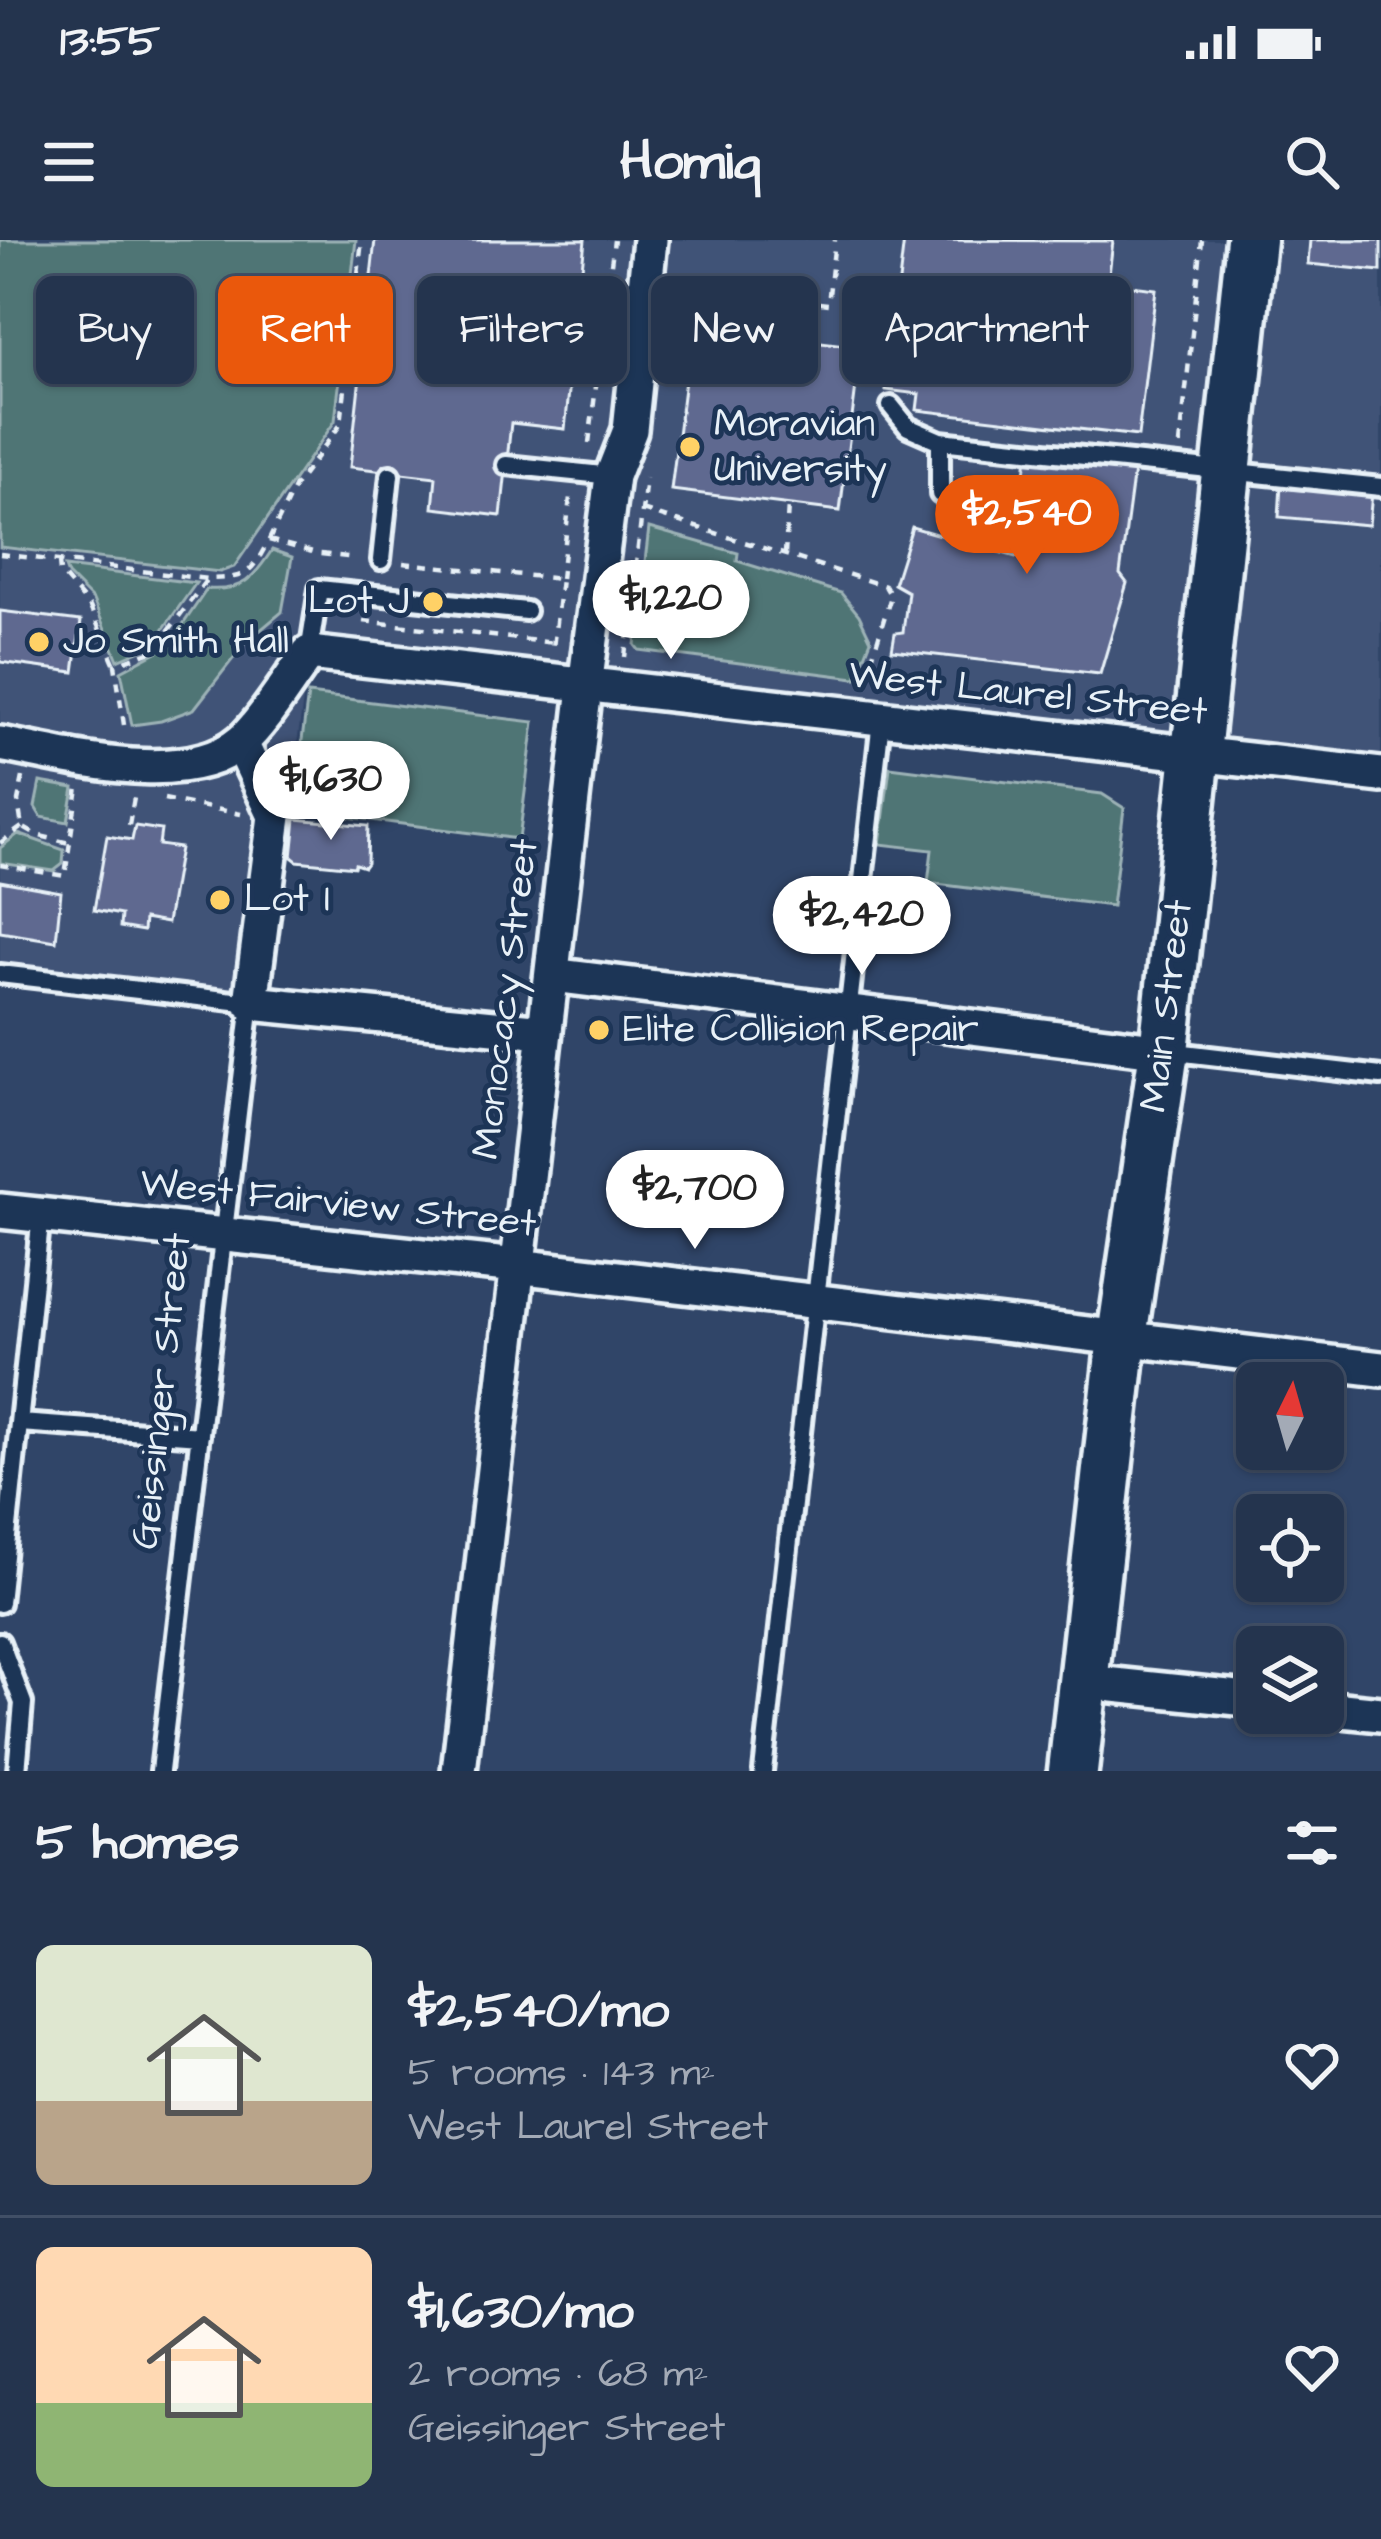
<!DOCTYPE html>
<html lang="en">
<head>
<meta charset="utf-8">
<style>
	:root { --surface:#24344e; --page:#303f58; --text:#f1f3f6; --muted:#a3aab6; --line:#414f66; --accent:#ea580c }
	body { margin:0; font-family:"Architects Daughter",sans-serif; background:var(--page); color:var(--text); height:100vh; display:flex; flex-direction:column; font-size:45px; white-space:nowrap }
	* { box-sizing:border-box; margin:0 }
	p { font-size:39px; color:var(--muted) }
	.icon { flex:none; width:66px; height:66px; fill:none; stroke:currentColor; stroke-width:2; stroke-linecap:round; stroke-linejoin:round }
	.map { position:relative; height:1531px; overflow:hidden }
	.panel { display:flex; flex-direction:column; background:var(--surface); flex:1 }
	.panel>* { flex:none }
	.top-card { position:absolute; left:36px; top:36px; width:1311px; height:108px; display:flex; gap:24px }
	.needle { width:78px; rotate:5deg }
	.buttons { position:absolute; left:1236px; top:1122px; display:grid; gap:24px }
	.buttons a { display:grid; place-items:center; width:108px; height:108px; border-radius:18px; background:var(--surface); box-shadow:0 3px 9px #0004,0 0 0 3px var(--line); font-size:60px }
	.price { position:absolute; translate:-50% -102px; padding:0 27px; border-radius:42px; background:#fff; color:#222; font-size:39px; line-height:78px; filter:drop-shadow(0 3px 6px #0008) }
	.price::after { content:''; position:absolute; left:50%; top:72px; width:36px; height:27px; margin-left:-18px; background:inherit; clip-path:polygon(0 0,100% 0,50% 100%) }
	.price.on { background:var(--accent); color:#fff }
	ul { padding:0; list-style:none }
	li { display:flex; align-items:center; gap:36px; height:300px; padding:0 36px }
	li+li { border-top:3px solid var(--line) }
	li span { display:grid; place-items:center; flex:none; width:336px; height:240px; border-radius:18px; color:#555 }
	li>.icon { margin-inline-start:auto }
	span .icon { width:144px; height:144px; fill:#fffc; stroke-width:1 }
	li b { font-size:51px }
	h2 { display:flex; justify-content:space-between; align-items:center; height:144px; padding:0 36px; font-size:51px }
	.pill { padding:0 42px; border-radius:18px; background:var(--surface); box-shadow:0 3px 9px #0004,0 0 0 3px var(--line); font-size:42px; line-height:108px }
	.pill.on { background:var(--accent); color:#fff }
	.status { display:flex; justify-content:space-between; align-items:center; height:84px; padding:0 60px; background:var(--surface); direction:ltr }
	.status svg { height:33px; fill:currentColor }
	header { display:flex; justify-content:space-between; align-items:center; height:156px; padding:0 36px; background:var(--surface); font-size:54px; font-weight:700 }
	.map>svg:first-child { display:block }
	.built { fill:#415377 }
	.green { fill:#507475; stroke:#9cb2b6; stroke-width:3 }
	.building { fill:#5e6990; stroke:#e8f1f8; stroke-width:3 }
	.lines { fill:none; stroke-linecap:round; stroke-linejoin:round }
	.lane-casing { stroke:#e8f1f8; stroke-width:26 }
	.street-casing { stroke:#e8f1f8; stroke-width:42 }
	.secondary-casing { stroke:#e8f1f8; stroke-width:57 }
	.path { stroke:#e8f1f8; stroke-width:4.5; stroke-dasharray:9 9; stroke-linecap:butt }
	.lane { stroke:#1d3557; stroke-width:16 }
	.street { stroke:#1d3557; stroke-width:33 }
	.secondary { stroke:#1d3557; stroke-width:48 }
	.poi-dot { fill:#ffd166; stroke:#1d3557; stroke-width:4.5 }
	.labels { text-anchor:middle; dominant-baseline:central; stroke-width:10; stroke-linejoin:round; paint-order:stroke }
	.poi-label { font-size:39px; fill:#e8f1f8; stroke:#1d3557; text-anchor:start }
	.street-label { font-size:39px; fill:#e8f1f8; stroke:#1d3557 }
</style>
</head>
<body>
<div class="status"><b>13:55</b><svg viewBox="0 0 49 12"><path d="M0 12V9h3v3zM5 12V6h3v6zM10 12V3h3v9zM15 12V0h3v12zM26 1h20v11H26zM47 4h2v5h-2z"/></svg></div>
<header><svg class="icon" aria-label="menu" viewBox="0 0 24 24"><path d="M4 6h16M4 12h16M4 18h16"/></svg>Homiq<svg class="icon" aria-label="search" viewBox="0 0 24 24"><circle cx="10" cy="10" r="6"/><path d="M15 15l6 6"/></svg></header>
<div class="map">
<svg width="1381" height="1531" viewBox="0 0 1381 1531">
	<rect width="100%" height="100%" fill="#304568"/>
	<filter id="ink" filterUnits="userSpaceOnUse"><feTurbulence type="fractalNoise" baseFrequency=".00833" numOctaves="2"/><feDisplacementMap in="SourceGraphic" scale="24" xChannelSelector="R" yChannelSelector="G"/><feConvolveMatrix kernelMatrix="1 2 1 2 8 2 1 2 1" color-interpolation-filters="sRGB"/></filter>
	<g filter="url(#ink)">
		<path class="built" d="M0,0H1381V536L309,414L263,758L0,729Z"/>
		<path class="green" d="M0,0H356L335,181L234,327L220,332L0,307Z
			M649,288L738,313L737,321L841,353L859,375L871,400L856,438L639,410L635,405Z
			M272,310L292,317L282,372L246,402L194,469L161,481L132,485L121,431L169,405L207,349C242,352 254,338 272,310Z
			M65,327L196,343L152,405L118,420L93,360L68,335Z
			M308,454L534,482L519,599L293,570Z
			M890,527L1102,554L1124,568L1112,666L928,643L932,610L880,604Z
			M40,542L74,548L68,582L41,577L35,567Z
			M18,594L64,610L63,624L54,631L0,623V608Z"/>
		<path class="building" d="M375,0H585L565,189L511,183L501,276L433,268L436,237L350,227Z
			M904,0L1113,1L1108,43L1156,49L1138,196L917,170L919,154L886,150Z
			M1310,0H1381V31L1308,24Z
			M670,83L861,107L860,112L891,115L889,127L859,123L840,271L671,250L687,124L665,121Z
			M1027,216L1134,230L1120,334L1127,343L1100,434L892,410L895,393L903,392L908,352L894,344L912,287L1016,317Z
			M1281,245L1372,253L1369,285L1279,277Z
			M0,371L81,381L74,432L0,422Z
			M296,579L368,586L367,623L364,627L355,624L354,627L297,621L292,617Z
			M135,586L161,590L159,605L180,608L167,683L144,679L143,691L120,687L121,675L94,670L107,596L132,600Z
			M0,641L61,652L56,701L0,692Z"/>
		<g class="lines">
			<defs>
				<path id="lane" d="M891,166L908,187L940,201L1381,247
					M940,201V254
					M506,225L612,236
					M381,320L390,235
					M309,413L319,349L526,371
					M0,734L251,763L160,1531
					M1167,811L1381,836
					M20,1183L200,1196
					M0,1363L41,975
					M0,1402L23,1463L17,1531
					M763,1531L881,480"/>
				<path id="street" d="M241,503L275,576L251,763L544,792
					M0,504C67,516 185,550 242,501C263,483 291,437 309,413L1381,535
					M552,735L1164,811
					M0,971L517,1026L1381,1129
					M1085,1442L1257,1460
					M1323,1468L1381,1474
					M459,1531L585,447L612,236L630,190L650,0"/>
				<path id="secondary" d="M1073,1531L1122,1097L1164,811L1251,0"/>
			</defs>
			<use href="#lane" class="lane-casing"/>
			<use href="#street" class="street-casing"/>
			<use href="#secondary" class="secondary-casing"/>
			<path class="path" d="M676,45L828,64L835,0
				M589,203L614,0
				M1180,205L1202,0
				M642,270L885,346L891,356L864,444
				M269,300L295,246L341,184L362,0
				M0,314L207,339C248,338 250,335 269,300L320,314L356,318
				M785,314L788,265
				M59,322L60,332L90,367L115,425
				M403,323L561,339L553,408
				M561,339L570,257
				M363,381L554,403
				M625,417L646,238
				M124,485L115,425L154,410L207,339
				M23,537L18,561L22,587L36,595L69,603
				M164,559L241,574
				M129,585L134,558
				M0,603L22,587
				M0,625L65,636L78,547"/>
			<use href="#lane" class="lane"/>
			<use href="#street" class="street"/>
			<use href="#secondary" class="secondary"/>
		</g>
	</g>
	<g class="poi-dot">
		<circle cx="690" cy="207" r="12"/>
		<circle cx="433" cy="362" r="12"/>
		<circle cx="39" cy="402" r="12"/>
		<circle cx="220" cy="660" r="12"/>
		<circle cx="599" cy="790" r="12"/>
	</g>
	<g class="labels">
		<g class="poi-label">
			<text x="714" y="185">Moravian<tspan x="714" dy="45">University</tspan></text>
			<text x="409" y="362" text-anchor="end">Lot J</text>
			<text x="63" y="402">Jo Smith Hall</text>
			<text x="244" y="660">Lot I</text>
			<text x="623" y="790">Elite Collision Repair</text>
		</g>
		<g class="street-label">
			<text transform="translate(1028 454) rotate(6)">West Laurel Street</text>
			<text transform="translate(506 759) rotate(-83)">Monocacy Street</text>
			<text transform="translate(1167 766) rotate(-83)">Main Street</text>
			<text transform="translate(338 964) rotate(6)">West Fairview Street</text>
			<text transform="translate(162 1151) rotate(-84)">Geissinger Street</text>
		</g>
	</g>
</svg>
<div class="buttons">
<a><svg class="needle" viewBox="-14 -14 28 28"><path d="M0-13l5 13h-10z" fill="#e53935"/><path d="M0 13l5-13h-10z" fill="#a3aab6"/></svg></a>
<a><svg class="icon" aria-label="locate" viewBox="0 0 24 24"><circle cx="12" cy="12" r="6"/><path d="M12 2v4M12 18v4M2 12h4M18 12h4"/></svg></a>
<a><svg class="icon" aria-label="layers" viewBox="0 0 24 24"><path d="M12 4l9 5-9 5-9-5zM3 14l9 5 9-5"/></svg></a>
</div>
<b class="price on" style="left:1027px;top:337px">$2,540</b>
<b class="price" style="left:671px;top:422px">$1,220</b>
<b class="price" style="left:331px;top:603px">$1,630</b>
<b class="price" style="left:862px;top:738px">$2,420</b>
<b class="price" style="left:695px;top:1012px">$2,700</b>
<div class="top-card">
<a class="pill">Buy</a>
<a class="pill on">Rent</a>
<a class="pill">Filters</a>
<a class="pill">New</a>
<a class="pill">Apartment</a>
</div>
</div>
<section class="panel">
<h2>5 homes<svg class="icon" aria-label="filters" viewBox="0 0 24 24"><path d="M4 7h16M4 17h16"/><circle cx="9" cy="7" r="2"/><circle cx="15" cy="17" r="2"/></svg></h2>
<ul>
<li><span style="background:linear-gradient(#dfe7d0 65%,#b9a48a 0)"><svg class="icon" aria-label="home" viewBox="0 0 24 24"><path d="M3 11l9-7 9 7M6 9v11h12V9"/></svg></span><div><b>$2,540/mo</b><p>5 rooms · 143 m²</p><p>West Laurel Street</p></div><svg class="icon" aria-label="heart" viewBox="0 0 24 24"><path d="M12 20l-8-8c-3-5 5-10 8-4 3-6 11-1 8 4z"/></svg></li>
<li><span style="background:linear-gradient(#ffd9b3 65%,#8fb573 0)"><svg class="icon" aria-label="home" viewBox="0 0 24 24"><path d="M3 11l9-7 9 7M6 9v11h12V9"/></svg></span><div><b>$1,630/mo</b><p>2 rooms · 68 m²</p><p>Geissinger Street</p></div><svg class="icon" aria-label="heart" viewBox="0 0 24 24"><path d="M12 20l-8-8c-3-5 5-10 8-4 3-6 11-1 8 4z"/></svg></li>
</ul>
</section>
</body>
</html>
